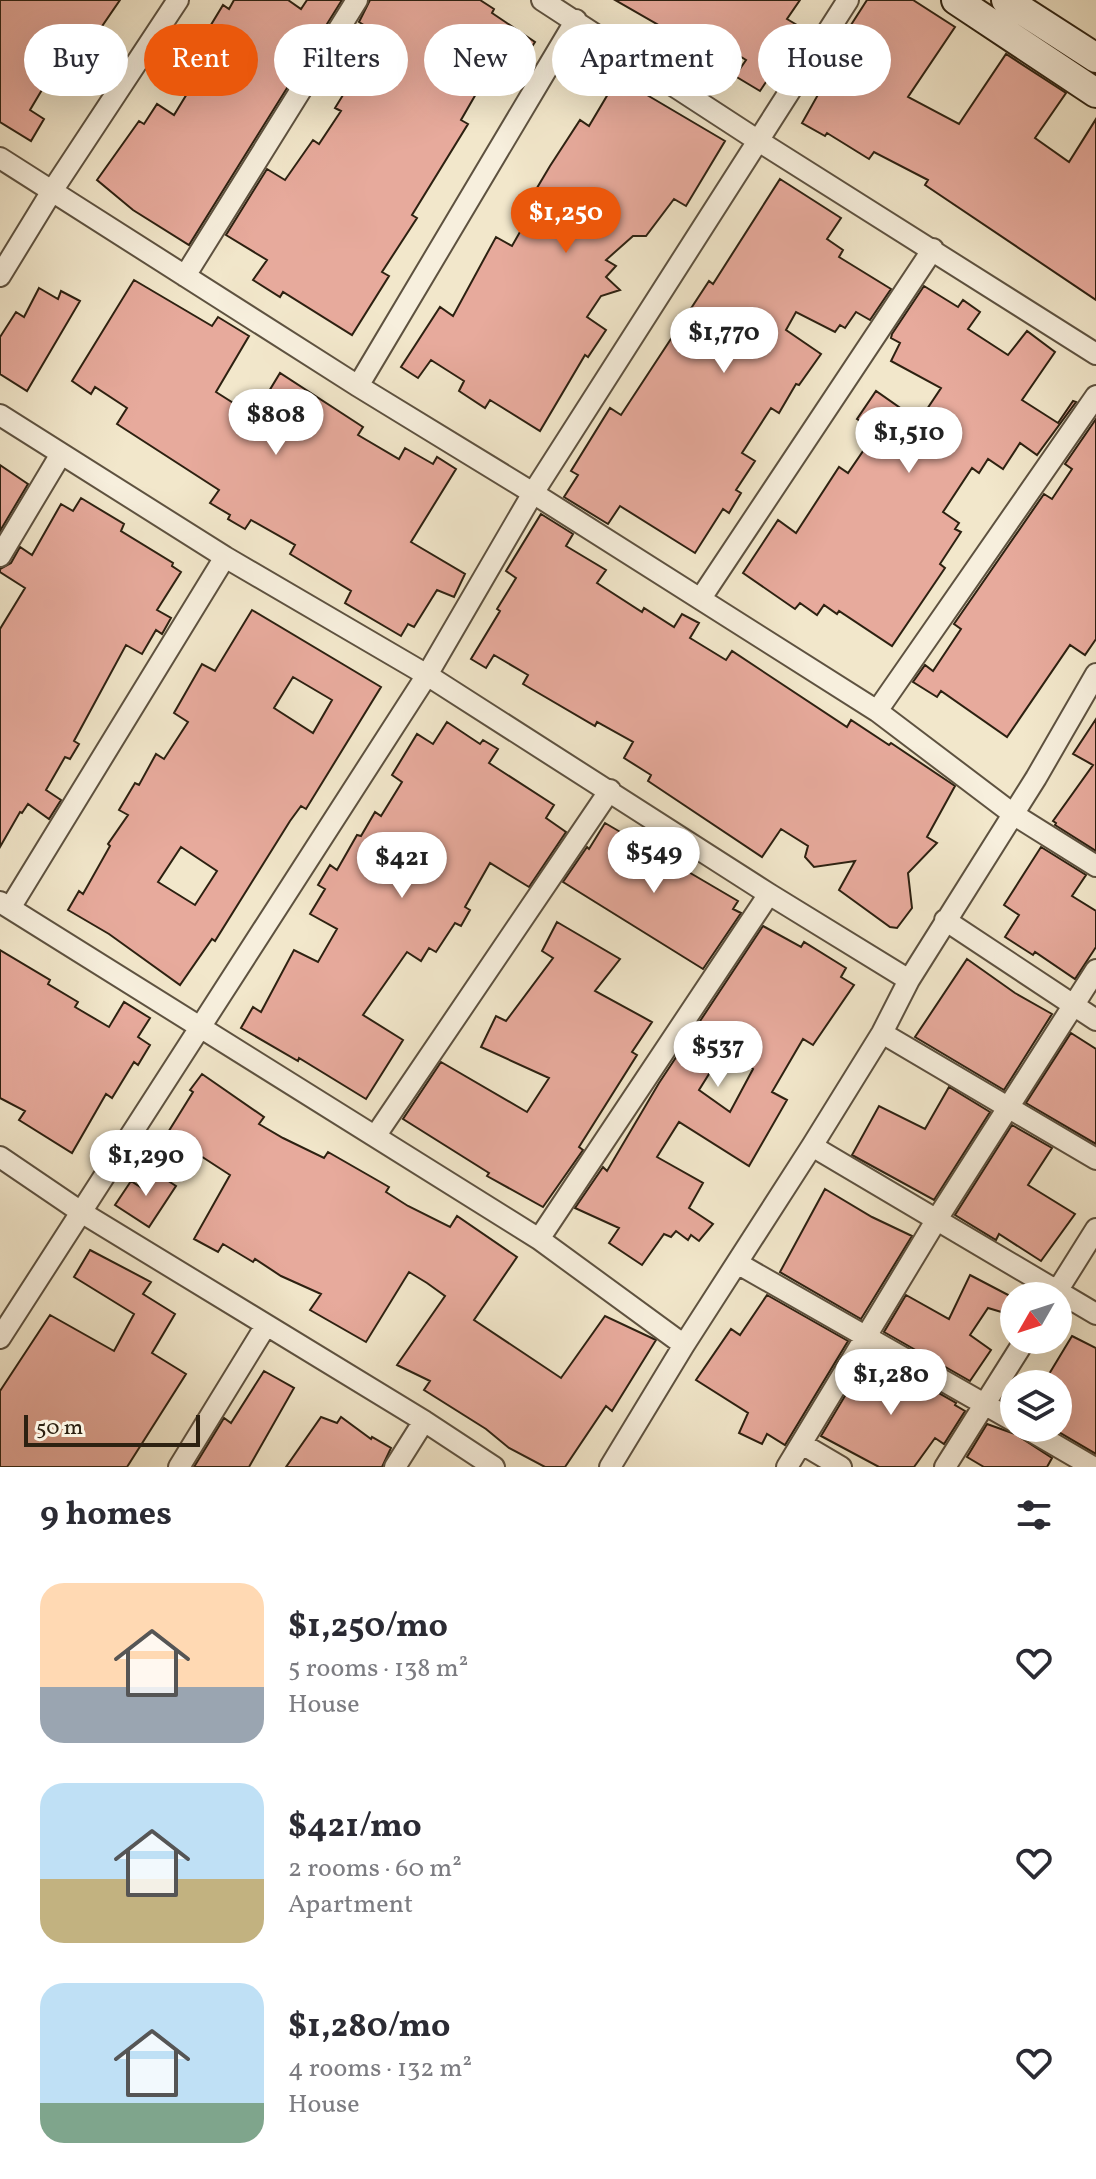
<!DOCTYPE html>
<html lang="en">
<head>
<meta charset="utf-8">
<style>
	:root { --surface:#fff; --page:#f2f2f3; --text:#2b2b33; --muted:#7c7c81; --accent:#ea580c }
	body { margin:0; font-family:Vollkorn,serif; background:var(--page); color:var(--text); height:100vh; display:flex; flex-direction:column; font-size:30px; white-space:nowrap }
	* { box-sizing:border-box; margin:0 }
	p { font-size:26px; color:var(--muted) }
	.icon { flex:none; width:44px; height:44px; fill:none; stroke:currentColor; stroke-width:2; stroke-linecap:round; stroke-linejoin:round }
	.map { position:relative; height:1467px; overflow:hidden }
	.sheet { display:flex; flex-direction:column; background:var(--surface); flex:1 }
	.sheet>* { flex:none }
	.guide { position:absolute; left:24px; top:24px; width:1048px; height:72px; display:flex; gap:16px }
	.needle { width:52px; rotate:231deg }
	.fabs { position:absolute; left:1000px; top:1282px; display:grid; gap:16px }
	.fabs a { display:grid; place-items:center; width:72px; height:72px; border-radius:50%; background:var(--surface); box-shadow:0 8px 32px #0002; font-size:40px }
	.scale { position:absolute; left:24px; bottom:20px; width:176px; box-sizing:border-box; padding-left:8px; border:4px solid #2d2111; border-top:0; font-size:22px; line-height:28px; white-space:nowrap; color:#2d2111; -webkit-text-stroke:6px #f7efdd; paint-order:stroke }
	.price { position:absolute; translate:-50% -68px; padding:0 18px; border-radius:28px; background:#fff; color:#222; font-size:26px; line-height:52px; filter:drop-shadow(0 2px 4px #0008) }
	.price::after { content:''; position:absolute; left:50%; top:48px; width:24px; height:18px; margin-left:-12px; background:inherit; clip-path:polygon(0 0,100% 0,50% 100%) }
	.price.selected { background:var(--accent); color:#fff }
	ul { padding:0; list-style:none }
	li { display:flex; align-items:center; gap:24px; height:200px; padding:0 40px }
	li span { display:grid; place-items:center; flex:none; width:224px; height:160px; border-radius:24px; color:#555 }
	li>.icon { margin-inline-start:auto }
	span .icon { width:96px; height:96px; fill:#fffc; stroke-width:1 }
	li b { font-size:34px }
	h2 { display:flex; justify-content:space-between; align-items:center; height:96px; padding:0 40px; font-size:34px }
	.tag { padding:0 28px; border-radius:36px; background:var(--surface); box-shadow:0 8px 32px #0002; font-size:28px; line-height:72px }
	.tag.selected { background:var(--accent); color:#fff }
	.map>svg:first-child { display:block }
	.building { fill:#e7aa9c; stroke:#2d2111; stroke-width:2; fill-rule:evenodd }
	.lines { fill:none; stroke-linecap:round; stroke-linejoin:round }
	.street-casing { stroke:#5e5240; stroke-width:24 }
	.secondary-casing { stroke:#2d2111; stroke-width:32 }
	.street { stroke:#f7efdd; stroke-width:20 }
	.secondary { stroke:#f7efdd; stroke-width:28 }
</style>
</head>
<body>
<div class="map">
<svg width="1096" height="1467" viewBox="0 0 1096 1467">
	<rect width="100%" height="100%" fill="#f2e7cb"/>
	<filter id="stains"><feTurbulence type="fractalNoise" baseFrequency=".0025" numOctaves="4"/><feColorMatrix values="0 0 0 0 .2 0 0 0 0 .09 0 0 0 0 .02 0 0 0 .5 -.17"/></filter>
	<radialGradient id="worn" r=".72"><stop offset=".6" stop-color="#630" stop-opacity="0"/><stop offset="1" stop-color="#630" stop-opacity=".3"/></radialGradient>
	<path class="building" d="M0,0H120L61,86L49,78L30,110L44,119L31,141L0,122Z
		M234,0H288L301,9L307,0H342L189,245L133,210L97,180L139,121L144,124L157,104L174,115L210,56L197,48L223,5L229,9Z
		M370,0H480L494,9L492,13L535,42L502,92L484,80L461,120L468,124L412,215L417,218L382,272L389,276L352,335L283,292L280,297L253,280L267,260L226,235L267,169L285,180L313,140L319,144L341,111L335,108L370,51L357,43L367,27L359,22Z
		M615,0H800L787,19L802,28L760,91L735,76L746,60L704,34L697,47Z
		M867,0H913L955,27L908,97L959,124L1006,54L1066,93L1035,138L1069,162L1096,119V300L925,185L928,180L874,152L869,159L827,133L825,136L802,123L846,45L840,42Z
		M608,72L725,141L686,206L674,199L646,236H633L606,260L616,266L606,277L620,290L601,296L587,317L606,330L588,357L585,355L540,431L490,400L485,408L459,391L464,381L431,360L418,378L401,367L440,307L453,316L496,237L512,246L537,202L531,198L550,166L580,120L589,126L608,94L598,88Z
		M780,179L841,218L827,239L843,250L839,257L891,289L870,320L856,312L845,328L840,325L835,332L796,312L786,330L821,354L799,385L796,384L779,413L771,408L742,453L755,461L736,490L741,493L729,513L723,509L695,553L620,506L608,524L564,497L578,475L571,471L610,408L621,415L709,281L713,284Z
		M134,280L212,326L218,317L249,336L216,392L254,416L280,373L363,427L358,435L399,459L405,448L433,464L437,457L456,469L411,542L465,574L454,597L437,590L414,627L408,624L401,636L345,603L351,591L290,554L295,545L251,520L245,529L228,519L230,515L210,503L219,490L117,424L127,408L95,387L91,394L72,381Z
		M924,286L958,307L963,300L980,312L968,329L1008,355L1027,331L1055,352L1022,400L1058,423L1073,401L1076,402L1037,455L1020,443L1003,469L988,459L979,473L972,468L943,512L959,523L955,529L961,532L940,564L945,568L892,646L839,611L837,614L824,605L817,615L800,603L795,609L743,573L778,520L796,533L839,467L848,473L876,432L857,419L876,391L919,421L941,388L891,361L900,343L891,338L892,334Z
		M39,288L58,299L61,291L80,301L27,391L0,374V337L16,312L24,317Z
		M1096,419V639L1085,655L1070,645L1007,737L941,691L937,697L913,682L925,665L933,671L961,629L954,624L1044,494L1052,499L1072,469L1065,464Z
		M0,465L28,484L0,531Z
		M81,498L124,524L121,531L173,563L172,566L181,572L157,610L171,618L162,634L156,630L142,654L126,645L74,741L79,744L70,759L65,757L46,790L61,800L49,819L28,804L22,813L20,812L0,847V629L25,588L0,572V569L11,563L20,547L32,555L61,504L73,511Z
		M541,514L573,534L566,546L606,570L597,583L642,612L644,608L674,627L682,614L699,623L690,638L726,660L732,651L847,727L851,720L889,745L891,743L955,786L927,837L937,843L908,873L912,908L897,928L890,927L839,890L855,861L814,867L805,857L808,846L781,829L762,857L648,781L651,775L624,758L633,742L597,722L595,726L523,684L528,675L494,655L486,668L471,659L500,611L497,609L516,578L506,571Z
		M252,610L381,687L306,809L301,806L290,821L215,941L212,939L180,985L109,934L68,910L79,891L83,894L110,846L108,844L128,815L119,810L135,783L139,785L156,754L164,759L188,722L174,713L202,664L215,671ZM293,677L332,700L313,733L274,708ZM181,847L217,871L195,905L158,882Z
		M1096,719V851L1055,825L1056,823L1053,821L1093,765L1073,754Z
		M447,722L480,744L483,740L498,749L489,763L554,805L546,818L566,832L529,887L490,863L465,907L470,910L461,926L455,923L436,952L429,948L421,961L407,952L363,1015L403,1040L366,1099L299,1058L298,1061L241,1028L253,1007L261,1012L294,950L318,962L337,929L310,914L325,889L318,885L330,865L337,870L357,835L361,836L375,812L381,816L402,782L392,775L417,734L433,744Z
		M605,823L738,901L733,909L741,913L703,969L563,882L587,847L589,849Z
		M1041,847L1086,875L1072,896L1096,911V947L1075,979L1035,952L1033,955L1005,937L1019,915L1004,905Z
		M557,922L620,959L595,991L652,1022L632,1052L637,1055L579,1147L583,1150L543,1207L487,1176L489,1173L403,1119L441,1062L527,1112L549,1078L481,1047L496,1016L506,1021L553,958L542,951Z
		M763,926L801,947L804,942L846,968L841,977L854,985L813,1045L803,1039L772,1092L787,1100L749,1166L679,1122L657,1157L703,1183L689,1208L713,1224L699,1241L691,1235L688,1240L676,1231L671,1237L664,1234L642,1265L609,1243L619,1228L575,1208L603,1167L607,1171L659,1083ZM724,1050L753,1069L730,1112L699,1090Z
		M0,950L50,980L48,984L78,1002L75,1007L109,1027L124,1002L150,1018L138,1037L150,1045L138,1065L134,1062L112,1098L106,1094L72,1153L19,1120L25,1111L0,1098Z
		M967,959L1015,993L1052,1014L1004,1090L915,1037Z
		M1071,1033L1096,1049V1144L1026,1103Z
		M202,1074L264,1117L259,1124L283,1138L324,1158L328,1152L389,1187L386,1192L408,1206L450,1227L457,1216L517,1257L474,1320L561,1378L605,1316L656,1340L612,1411L606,1406L565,1467H545L509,1448L486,1429L424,1390L430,1381L397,1365L445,1296L427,1283L409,1272L366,1342L310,1310L321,1294L281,1276L255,1259L253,1262L223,1244L218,1252L194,1239L230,1175L167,1134L193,1092L190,1090Z
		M949,1087L990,1112L934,1200L852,1155L879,1106L925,1129Z
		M1012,1125L1052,1148L1028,1185L1075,1214L1041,1261L999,1234L996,1240L955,1215Z
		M153,1171L176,1186L149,1227L115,1205L131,1181L142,1188Z
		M825,1189L872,1217L912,1236L861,1319L780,1272Z
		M90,1250L151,1282L143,1294L175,1314L152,1353L186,1374L127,1467H0V1391L50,1315L114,1351L134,1314L74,1277Z
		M970,1275L1014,1298L1008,1314L988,1308L970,1335L991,1350L970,1381L884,1332L906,1295L949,1319Z
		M767,1295L848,1341L785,1445L767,1434L762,1444L739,1433L748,1413L696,1380L731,1329L740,1335Z
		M1072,1336L1096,1348V1454L1052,1428H1058V1384H1043Z
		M870,1354L956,1403L955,1405L965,1411L944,1444L935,1438L914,1467H879L821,1436Z
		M264,1371L294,1388L249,1467H194L224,1418L231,1423Z
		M321,1417L337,1423L341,1417L371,1439L372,1437L391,1448L382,1467H286Z
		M987,1424L1015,1434L1052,1458L1047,1467H984L967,1457Z"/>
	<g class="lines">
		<defs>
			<path id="street" d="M542,0L757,140L1096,354
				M0,158L358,386L533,493L877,711L1013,814L1096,866
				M0,276L52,191L178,0
				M185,276L357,0
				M358,386L576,20
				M0,415L225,557L427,675L769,894L909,980
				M0,556L61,454
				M701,598L933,249
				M877,711L1096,396
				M0,902L539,1239L684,1345
				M10,908L225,557
				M945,920L1096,1020
				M882,1033L1096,1159
				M376,1135L610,790
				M812,1146L1096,1314
				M0,1157L81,1212L424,1421L494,1467
				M539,1239L769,894
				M737,1263L1014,1421
				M1054,1296L1096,1229
				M0,1338L427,675L533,493L848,0
				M1026,1428L1093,1467
				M802,1444L841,1467
				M179,1467L265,1327
				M395,1467L424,1421
				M610,1467L684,1345L812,1146L882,1033L909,980L1036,778L1096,674
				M787,1467L937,1219L1096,970
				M945,1467L1025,1340"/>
			<path id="secondary" d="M956,0L1096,93
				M1006,0L1096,58"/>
		</defs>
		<use href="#street" class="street-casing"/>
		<use href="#secondary" class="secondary-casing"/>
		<use href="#street" class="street"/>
		<use href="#secondary" class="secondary"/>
	</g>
	<rect width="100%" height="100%" filter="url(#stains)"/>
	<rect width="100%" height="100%" fill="url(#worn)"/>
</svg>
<div class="fabs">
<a><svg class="needle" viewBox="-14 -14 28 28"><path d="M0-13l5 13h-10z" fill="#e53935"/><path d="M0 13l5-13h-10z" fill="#7c7c81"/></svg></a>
<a><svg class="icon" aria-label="layers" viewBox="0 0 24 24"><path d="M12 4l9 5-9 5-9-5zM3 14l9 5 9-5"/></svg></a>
</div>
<div class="scale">50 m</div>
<b class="price selected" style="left:566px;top:255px">$1,250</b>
<b class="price" style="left:724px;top:375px">$1,770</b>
<b class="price" style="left:276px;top:457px">$808</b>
<b class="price" style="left:909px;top:475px">$1,510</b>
<b class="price" style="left:654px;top:895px">$549</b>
<b class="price" style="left:402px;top:900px">$421</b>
<b class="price" style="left:718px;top:1089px">$537</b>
<b class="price" style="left:146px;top:1198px">$1,290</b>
<b class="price" style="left:891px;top:1417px">$1,280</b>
<div class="guide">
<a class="tag">Buy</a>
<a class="tag selected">Rent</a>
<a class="tag">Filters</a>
<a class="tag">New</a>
<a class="tag">Apartment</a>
<a class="tag">House</a>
</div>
</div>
<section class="sheet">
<h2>9 homes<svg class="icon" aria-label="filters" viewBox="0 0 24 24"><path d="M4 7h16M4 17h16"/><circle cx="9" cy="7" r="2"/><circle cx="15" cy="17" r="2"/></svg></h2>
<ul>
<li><span style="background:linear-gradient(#ffd9b3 65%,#9aa5b1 0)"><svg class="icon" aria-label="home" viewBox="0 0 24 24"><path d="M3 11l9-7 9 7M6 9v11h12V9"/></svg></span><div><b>$1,250/mo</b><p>5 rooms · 138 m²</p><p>House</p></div><svg class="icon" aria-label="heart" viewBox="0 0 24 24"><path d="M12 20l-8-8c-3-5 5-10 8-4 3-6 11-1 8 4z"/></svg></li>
<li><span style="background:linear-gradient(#bfe0f5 60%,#c2b280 0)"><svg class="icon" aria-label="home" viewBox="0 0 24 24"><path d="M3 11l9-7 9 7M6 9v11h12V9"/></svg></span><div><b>$421/mo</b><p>2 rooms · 60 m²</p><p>Apartment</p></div><svg class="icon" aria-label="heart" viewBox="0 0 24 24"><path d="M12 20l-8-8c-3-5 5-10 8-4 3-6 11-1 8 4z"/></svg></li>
<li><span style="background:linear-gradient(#bfe0f5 75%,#7fa58c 0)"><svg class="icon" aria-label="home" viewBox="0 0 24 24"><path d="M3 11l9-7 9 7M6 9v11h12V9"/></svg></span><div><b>$1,280/mo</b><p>4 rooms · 132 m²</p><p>House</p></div><svg class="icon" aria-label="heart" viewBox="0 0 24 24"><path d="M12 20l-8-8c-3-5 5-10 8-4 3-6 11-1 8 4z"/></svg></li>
</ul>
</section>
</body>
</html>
